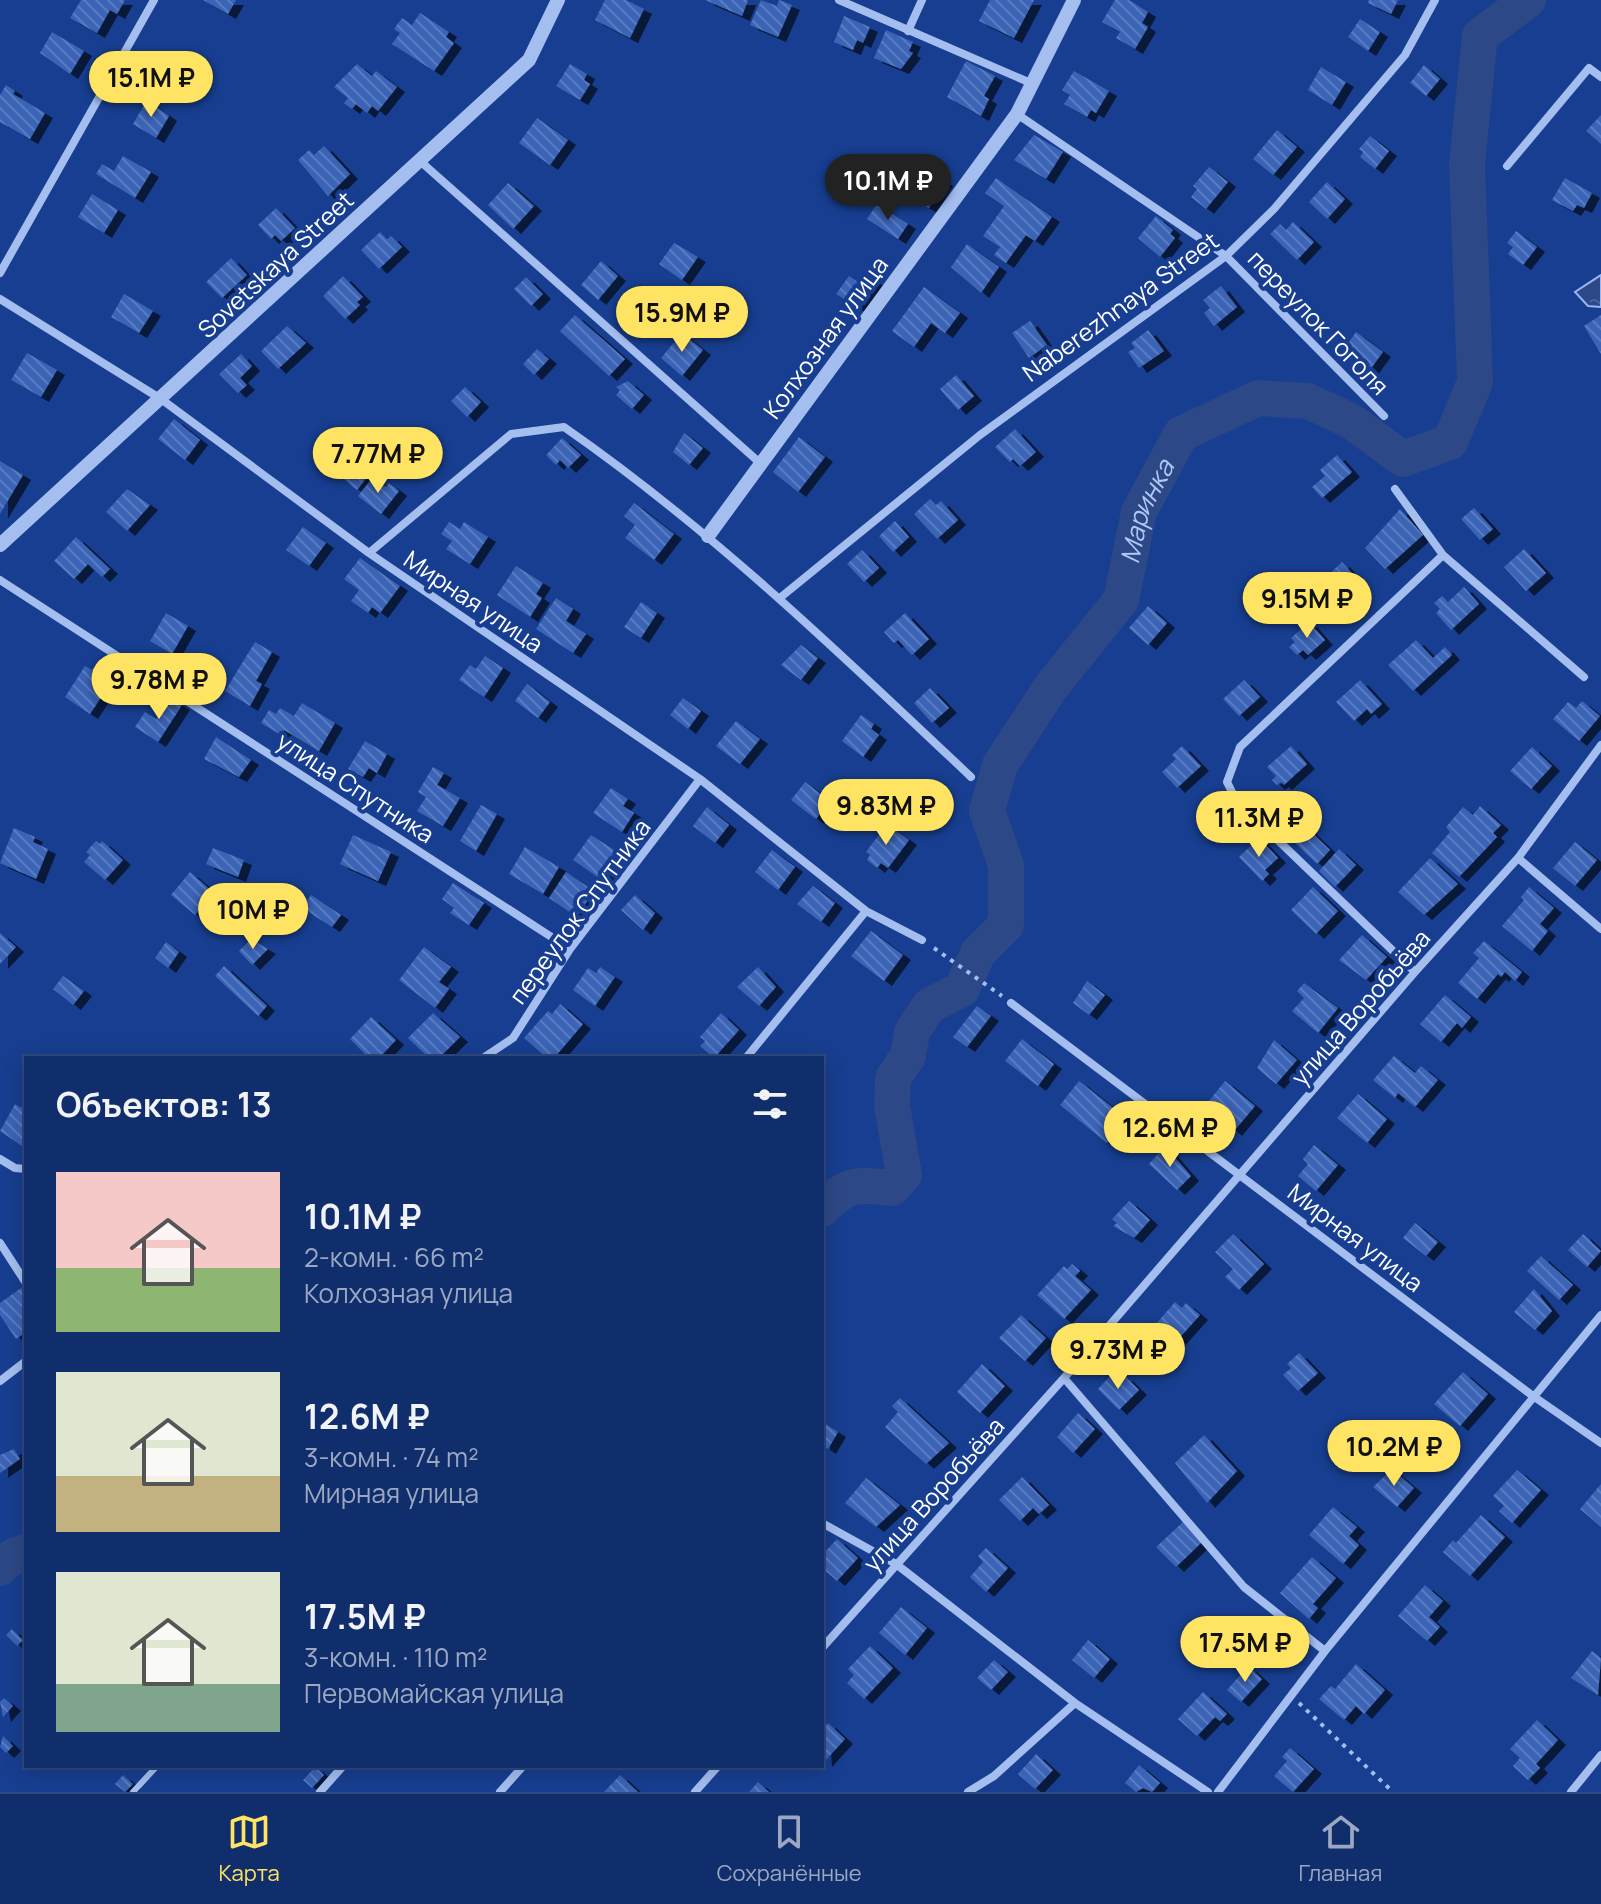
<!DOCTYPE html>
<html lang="ru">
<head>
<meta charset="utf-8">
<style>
	:root { --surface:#112e6c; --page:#1e3a74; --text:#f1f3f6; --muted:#9ca8c2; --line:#304a7f; --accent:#ffe363 }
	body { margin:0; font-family:Manrope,sans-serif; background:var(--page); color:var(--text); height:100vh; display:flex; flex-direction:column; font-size:30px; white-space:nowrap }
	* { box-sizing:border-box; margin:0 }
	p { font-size:26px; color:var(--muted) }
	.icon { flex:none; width:44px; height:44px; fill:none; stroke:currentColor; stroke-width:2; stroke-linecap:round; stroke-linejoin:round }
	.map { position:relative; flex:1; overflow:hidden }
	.drawer { position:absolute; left:24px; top:1056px; width:800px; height:712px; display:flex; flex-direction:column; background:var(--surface); border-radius:0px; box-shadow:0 4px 20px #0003,0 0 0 2px var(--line) }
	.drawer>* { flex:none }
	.price { position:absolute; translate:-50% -68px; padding:0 18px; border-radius:28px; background:var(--accent); color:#111; font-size:26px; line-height:52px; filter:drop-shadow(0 2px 4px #0008) }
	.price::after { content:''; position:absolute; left:50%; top:48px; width:24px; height:18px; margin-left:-12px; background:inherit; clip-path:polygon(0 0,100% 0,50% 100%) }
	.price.selected { background:#222; color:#fff }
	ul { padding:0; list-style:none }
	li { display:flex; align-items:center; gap:24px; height:200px; padding:0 32px }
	li span { display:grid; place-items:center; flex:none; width:224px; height:160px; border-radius:0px; color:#555 }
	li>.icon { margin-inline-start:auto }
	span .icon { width:96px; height:96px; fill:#fffc; stroke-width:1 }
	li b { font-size:34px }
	h2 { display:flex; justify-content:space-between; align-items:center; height:96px; padding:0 32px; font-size:34px }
	.tab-bar { display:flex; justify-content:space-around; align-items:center; height:112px; border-top:2px solid var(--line); background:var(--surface); font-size:22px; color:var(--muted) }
	.tab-bar a { display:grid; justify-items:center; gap:4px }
	.tab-bar .selected { color:var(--accent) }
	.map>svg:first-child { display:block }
	.water { fill:url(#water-ripples); stroke:#96b7f2; stroke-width:2 }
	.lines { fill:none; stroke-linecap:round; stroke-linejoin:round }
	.river { stroke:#2c4886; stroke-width:36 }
	.building { fill:url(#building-back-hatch); filter:url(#shadow) }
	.path { stroke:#a4bef0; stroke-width:4; stroke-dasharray:4 6; stroke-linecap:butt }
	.service { stroke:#a4bef0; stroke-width:6 }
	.minor { stroke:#a4bef0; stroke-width:8 }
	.tertiary { stroke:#a4bef0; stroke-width:14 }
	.labels { text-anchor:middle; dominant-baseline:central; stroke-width:8; stroke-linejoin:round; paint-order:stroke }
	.street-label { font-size:24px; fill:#fff; stroke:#173e90 }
	.water-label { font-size:26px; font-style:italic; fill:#b0c8f7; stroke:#173e90 }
</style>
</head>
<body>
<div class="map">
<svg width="1601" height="1792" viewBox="0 0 1601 1792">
	<defs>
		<pattern id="water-ripples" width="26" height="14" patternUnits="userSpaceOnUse" patternTransform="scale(2)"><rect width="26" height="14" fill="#2c4886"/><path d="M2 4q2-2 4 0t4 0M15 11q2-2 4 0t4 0" fill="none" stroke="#4c6398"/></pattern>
		<pattern id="building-back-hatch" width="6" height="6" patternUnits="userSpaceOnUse" patternTransform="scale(2)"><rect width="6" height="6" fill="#3b64b6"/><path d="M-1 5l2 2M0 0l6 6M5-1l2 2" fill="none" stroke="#587bc1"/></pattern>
		<filter id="shadow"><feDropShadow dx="8" dy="5" stdDeviation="0" flood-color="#0009"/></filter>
	</defs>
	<rect width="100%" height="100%" fill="#173e90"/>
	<path class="water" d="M1601,275V307L1588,306L1575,292Z"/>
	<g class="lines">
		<g class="river">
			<path id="s1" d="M822,1209C848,1183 856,1184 892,1188L904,1175L892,1106L893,1078L908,1056L912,1032L929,1006L962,989L978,953L1006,925V865L987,811L1000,765L1051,687L1121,600L1139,512L1181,434L1258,398L1308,401L1351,421L1403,459L1450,442L1475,382L1467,163L1480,36L1528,0"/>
			<path d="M0,1568L15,1555L26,1552"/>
		</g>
	</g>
	<path class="building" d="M81,0H125L117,14L110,10L97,33L70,18Z
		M203,0H236L228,14Z
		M605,0H626L644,9L630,38L595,20Z
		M705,0H748L742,16Z
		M761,0L777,6L779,0L792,5L778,37L750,25Z
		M990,0H1034L1014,38L979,21Z
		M1115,0H1129L1148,12L1142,23L1148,27L1135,49L1116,38L1120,32L1102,22Z
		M1369,0H1398L1391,14L1368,3Z
		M420,13L449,32L446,37L454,43L434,71L392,44L400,33L394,29L402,18L412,25Z
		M844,16L870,27L863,43L857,40L853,50L834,42Z
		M1360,19L1380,32L1368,51L1348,37Z
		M886,30L913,42L909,51L913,53L901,69L874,58Z
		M52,32L84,51L70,74L40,53Z
		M966,61L995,76L984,96L989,99L981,116L947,97Z
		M357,64L372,76L376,71L397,87L378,111L372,106L367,113L356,104L352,109L344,103L348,98L334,87Z
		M570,64L587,74L584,80L590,84L580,100L556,86Z
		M1424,65L1440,79L1426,96L1410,83Z
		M1321,67L1346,82L1332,105L1308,90Z
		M1074,71L1109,91L1096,113L1091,110L1087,117L1064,104L1070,95L1062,90Z
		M6,85L15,91L13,94L45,113L30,139L0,122V95Z
		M147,100L169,116L156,138L133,124Z
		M1601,115V144L1586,131Z
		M537,118L568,140L550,165L519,143Z
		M1277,130L1297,147L1273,175L1253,159Z
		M1034,135L1063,152L1046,179L1014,160Z
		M1370,136L1389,151L1375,169L1360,157L1363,152L1359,149Z
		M324,146L350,174L328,196L298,160L309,150L314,155Z
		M123,156L151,172L135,198L96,174L102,164L114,171Z
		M1209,167L1228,182L1206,209L1191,197L1197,189L1193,186Z
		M925,169L945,181L929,208L909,196Z
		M996,178L1052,217L1035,241L1026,235L1006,263L994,255L1000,247L983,236L1004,206L985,193Z
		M1565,178L1592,193L1584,208L1577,205L1573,211L1552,200Z
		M1327,182L1345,199L1327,219L1309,202Z
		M508,183L534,206L513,229L488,205Z
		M92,194L118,210L104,233L78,217Z
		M877,204L908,224L898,239L867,219Z
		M276,208L295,228L281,241L275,235L271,239L258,225Z
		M1156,216L1173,230L1170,234L1175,238L1160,257L1138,238Z
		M1293,222L1314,242L1297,260L1270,234L1280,224L1286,230Z
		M1516,231L1537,247L1523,265L1508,254L1513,247L1507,243Z
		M380,232L387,239L391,236L402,247L379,269L361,250Z
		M674,243L698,257L682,280L659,264Z
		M967,244L999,267L981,293L951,267Z
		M231,258L247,275L222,298L206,282Z
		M601,261L618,276L598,300L581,285Z
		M865,273L878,283L860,309L836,294L849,276L858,282Z
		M343,276L363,297L357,302L360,305L345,319L323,296Z
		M526,277L543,294L531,306L514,289Z
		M1221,286L1237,307L1214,326L1204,313L1210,308L1203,300Z
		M924,287L960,313L945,333L931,323L914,347L892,331Z
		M124,294L153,311L139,333L111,317Z
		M575,315L625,359L609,376L560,331Z
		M1601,315V354L1584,326Z
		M1030,321L1047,345L1029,358L1012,333Z
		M287,326L306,343L278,369L261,351Z
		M1148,330L1164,351L1139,368L1128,352L1135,348L1131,343Z
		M1356,332L1383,352L1369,371L1342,352Z
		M682,333L703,350L682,376L661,358Z
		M537,349L549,359L534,375L523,364Z
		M27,353L57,370L41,397L11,380Z
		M241,354L252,366L240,378L247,385L238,393L219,374Z
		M956,375L974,396L958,410L940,389Z
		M628,381L644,395L632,409L616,395L620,390L616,387Z
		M465,387L481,402L467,417L451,401Z
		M174,419L200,440L185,460L158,439Z
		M1015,429L1036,452L1020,466L1013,459L1010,462L995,447Z
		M374,431L387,441L378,453L383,457L357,490L339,475Z
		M684,433L703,448L689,465L673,452Z
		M799,437L825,457L798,492L773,472Z
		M562,438L581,455L568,468L560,460L556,465L546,455Z
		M1337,455L1352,472L1322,498L1312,487L1325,476L1320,470Z
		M0,461L23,475L0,514Z
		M373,477L386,487L389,483L399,491L381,514L358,496Z
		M127,489L150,505L127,531L106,512Z
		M930,499L936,505L941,501L958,520L937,539L914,514Z
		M634,503L674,534L654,560L625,538L635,525L624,516Z
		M1474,508L1493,529L1480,540L1461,519Z
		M1400,509L1423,535L1385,569L1365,548Z
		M895,521L909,537L893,552L879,536Z
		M449,522L460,529L464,522L488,537L470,564L446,549L452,541L441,534Z
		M303,527L326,543L309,566L286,550Z
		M76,537L110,569L102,577L88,564L74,579L54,561Z
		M1524,549L1546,573L1526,591L1504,567Z
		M862,550L879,568L864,582L847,564Z
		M360,558L400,586L380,613L372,607L368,613L351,601L359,590L344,579Z
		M1342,562L1356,578L1337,595L1323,580Z
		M516,566L543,583L536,594L542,598L530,617L497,595Z
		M1464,587L1479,604L1451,630L1436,613L1440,609L1434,603L1442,596L1448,602Z
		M556,598L573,609L566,621L586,634L573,653L536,629Z
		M641,602L657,613L641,638L624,627Z
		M1148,606L1167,623L1148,645L1129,628Z
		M166,613L188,626L172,654L150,641Z
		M905,613L929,639L912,655L898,640L894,643L884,632Z
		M1309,622L1325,640L1308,655L1303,650L1297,655L1289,647L1295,642L1291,638Z
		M1416,640L1433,658L1445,647L1452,655L1413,691L1388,665Z
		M255,642L272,652L256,681L262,684L250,706L225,691Z
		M801,645L818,658L801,680L781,665Z
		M485,656L503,668L484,697L459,680L470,665L476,669Z
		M85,666L92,670L94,667L113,679L90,714L65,697Z
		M1244,680L1260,697L1239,716L1223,699Z
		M1360,680L1382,704L1371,714L1367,709L1354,721L1336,702Z
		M527,684L550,702L538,718L515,701Z
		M930,688L949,708L932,723L914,703Z
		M170,698L182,705L158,742L135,727L145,712L156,719Z
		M683,698L701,711L688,729L670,715Z
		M1582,701L1600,716L1579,741L1553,719L1568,702L1576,708Z
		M302,703L335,723L319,751L284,730L281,735L261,723L269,710L276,714L280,708L294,716Z
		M861,715L874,724L871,729L879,735L863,757L842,741Z
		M736,721L760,739L740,764L716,746Z
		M216,737L251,760L239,777L204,759Z
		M365,741L387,754L377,773L369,768L363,777L348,769Z
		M1182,746L1201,766L1177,788L1162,772L1176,759L1172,755Z
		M1291,746L1307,764L1284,785L1281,782L1277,785L1272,780L1276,776L1267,767Z
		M1532,747L1552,766L1531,789L1510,771Z
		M433,767L444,773L437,785L460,798L443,826L417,811L426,797L418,792Z
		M805,782L830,801L816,819L791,800Z
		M611,788L628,799L623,806L634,813L622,832L593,813Z
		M481,805L497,814L476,851L460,841Z
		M1480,806L1501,825L1493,833L1497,837L1459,877L1432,853L1450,832L1446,827L1463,807L1473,815Z
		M707,807L729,825L715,843L693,826Z
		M887,824L909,840L888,868L881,863L877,868L867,860L870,855L866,852Z
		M1306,827L1330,850L1317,864L1293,841Z
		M14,828L35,837L33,842L48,849L36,879L0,863Z
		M353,835L391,852L378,881L340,864Z
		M591,835L619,853L602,880L573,860Z
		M1259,838L1278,858L1265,870L1269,874L1262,881L1239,857Z
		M96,841L100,844L102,841L123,860L105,880L84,862L90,855L86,852Z
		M1575,842L1597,860L1575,886L1553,868Z
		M525,847L559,867L543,894L509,874Z
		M213,848L244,860L238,877L206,864Z
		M1339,849L1356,865L1335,887L1319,871Z
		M772,850L795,867L778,890L755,872Z
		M1430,858L1458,884L1424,915L1398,892Z
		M190,872L214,893L195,915L171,895Z
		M566,872L594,891L577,917L549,898Z
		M453,883L484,903L469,925L450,913L454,908L442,899Z
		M813,886L835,903L821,922L797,904Z
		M1313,887L1338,911L1316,934L1291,910Z
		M1529,887L1554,908L1540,924L1548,931L1532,951L1502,926L1524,900L1521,897Z
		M311,895L341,915L332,927L302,908Z
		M635,895L655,913L643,930L621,910Z
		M871,931L903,955L884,981L851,956Z
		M0,933L16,947L0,964Z
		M1362,935L1387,957L1366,980L1339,960Z
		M251,939L268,949L252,965L239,951Z
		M1484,941L1522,972L1515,981L1505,972L1501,977L1498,974L1477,999L1458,983L1479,958L1473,953Z
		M166,942L179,952L168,968L155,958Z
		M424,947L451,967L439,982L449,989L435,1008L399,980Z
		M224,966L267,1006L258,1016L215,976Z
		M600,967L615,977L595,1006L573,990L588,968L596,973Z
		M758,967L776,987L759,1006L737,987Z
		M63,976L84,991L73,1005L53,989Z
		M1087,981L1105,995L1089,1015L1073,1003Z
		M1304,983L1338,1008L1318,1033L1292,1011L1304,998L1297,991Z
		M1445,995L1471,1017L1462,1028L1457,1023L1441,1042L1420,1024Z
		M560,1004L583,1024L554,1058H547L524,1038L548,1011L552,1014Z
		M977,1006L991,1016L967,1047L953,1037Z
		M433,1013L460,1037L439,1058H429L408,1038Z
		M721,1013L739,1030L714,1058L700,1046L705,1041L700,1037Z
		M371,1017L396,1040L379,1058H369L350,1039Z
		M1022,1039L1054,1064L1038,1086L1005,1061Z
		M1274,1040L1297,1060L1276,1084L1257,1068Z
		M1394,1056L1415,1073L1421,1066L1438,1080L1415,1107L1398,1093L1395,1098L1373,1080Z
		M1079,1081L1126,1118L1107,1143L1060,1105Z
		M1225,1081L1255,1106L1234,1131L1205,1106Z
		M1358,1094L1387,1119L1367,1143L1337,1118Z
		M26,1100V1138L22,1146L0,1131L15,1104L21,1108Z
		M1314,1145L1338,1165L1316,1191L1298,1176L1308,1164L1303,1159Z
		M1165,1146L1191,1176L1177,1190L1149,1164Z
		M1129,1201L1150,1220L1134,1238L1113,1226L1117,1223L1112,1219Z
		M1415,1223L1438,1242L1426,1256L1403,1238Z
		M1233,1234L1264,1264L1239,1290L1225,1277L1233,1269L1215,1252Z
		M1583,1234L1601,1251L1587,1267L1568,1250Z
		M1541,1256L1573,1285L1559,1300L1527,1271Z
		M1072,1264L1080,1271L1075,1276L1091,1290L1064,1319L1037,1295L1064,1266L1067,1269Z
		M21,1288L26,1296V1332L16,1339L0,1315V1303Z
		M1534,1289L1552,1311L1535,1330L1514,1312Z
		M1175,1302L1182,1308L1186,1303L1200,1315L1175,1343L1155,1325Z
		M1021,1315L1046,1338L1025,1361L999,1338Z
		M1299,1353L1318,1373L1298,1391L1283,1375L1291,1368L1287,1364Z
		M982,1364L1005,1386L980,1413L957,1392Z
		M1463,1372L1488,1394L1460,1426L1434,1404Z
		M1112,1374L1119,1381L1125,1376L1139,1390L1119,1410L1098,1389Z
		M900,1398L949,1443L926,1464L885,1427L898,1412L892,1406Z
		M1078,1413L1095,1429L1073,1453L1057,1437Z
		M822,1422L838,1432L828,1449L822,1445Z
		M1204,1435L1237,1471L1207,1503L1175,1463Z
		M14,1449L20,1459L0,1473V1455Z
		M1392,1469L1414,1488L1397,1507L1373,1487Z
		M1517,1470L1541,1490L1512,1523L1499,1511L1504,1506L1493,1496Z
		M1022,1477L1049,1505L1039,1514L1033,1508L1020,1521L999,1500Z
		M866,1478L900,1505L876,1527L845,1503Z
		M1601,1484V1527L1580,1509Z
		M1333,1507L1357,1527L1349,1536L1359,1545L1343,1564L1309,1535Z
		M1481,1515L1505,1537L1470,1576L1443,1552L1453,1540L1456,1543Z
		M1183,1522L1202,1542L1176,1567L1156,1547Z
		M837,1539L858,1558L837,1581L822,1568V1555Z
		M986,1548L1008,1568L986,1592L970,1577L983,1562L978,1556Z
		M1312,1557L1336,1578L1313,1604L1318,1608L1309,1619L1280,1593Z
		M1425,1585L1443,1601L1429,1617L1440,1627L1427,1641L1398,1616Z
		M901,1607L927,1628L905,1655L879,1633Z
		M1270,1617L1289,1634L1265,1662L1260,1657L1254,1664L1240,1651Z
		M12,1629L23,1640L17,1646L6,1635Z
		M1088,1640L1110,1659L1094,1678L1072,1660Z
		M870,1646L893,1668L864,1699L847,1683L854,1675L848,1669Z
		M1592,1651L1601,1658L1598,1695L1571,1678Z
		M994,1660L1008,1672L991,1690L977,1678Z
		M1356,1664L1385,1690L1364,1714L1356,1706L1344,1720L1319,1699L1331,1686L1335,1689Z
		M1248,1666L1262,1679L1241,1702L1227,1690Z
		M1203,1692L1227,1714L1220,1721L1215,1717L1197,1736L1178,1719Z
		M4,1698L13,1706L3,1717L0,1702Z
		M1537,1720L1558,1740L1536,1764L1540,1768L1528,1780L1513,1766L1520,1758L1510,1749Z
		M828,1723L845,1739L824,1762L822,1730Z
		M3,1736L13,1746L6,1753L0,1747Z
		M1290,1748L1314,1769L1293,1792L1274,1776L1287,1761L1282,1757Z
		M1036,1754L1053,1770L1035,1789L1018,1774Z
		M1139,1765L1160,1783L1152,1792L1143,1788L1136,1792L1125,1783Z
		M315,1767L324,1775L312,1788L303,1780Z
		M123,1775L133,1784L125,1792L115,1784Z
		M620,1775L638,1792H604Z
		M758,1782L769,1792H749Z"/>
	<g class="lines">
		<path class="path" d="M934,948L1002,996
			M1299,1703L1393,1792"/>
		<path class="service" d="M133,1792L157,1766"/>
		<path class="minor" d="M839,0L1033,84
			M908,31L922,0
			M1017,114L1226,256L1384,416
			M420,161L760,463
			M1507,166L1589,68L1601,77
			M0,273L154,0
			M0,299L161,399L369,553L700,779L866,911L922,940
			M1395,489L1443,555L1584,677
			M369,553L511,434L564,427C712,530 840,653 971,777
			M0,580L570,949
			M781,597L980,435L1226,256L1274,209L1405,55L1435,0
			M1518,858L1601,929
			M1415,972L1236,800L1227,782L1240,747L1443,555
			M1011,1003L1533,1396L1601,1443
			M483,1058L513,1038L570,949L700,779
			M746,1058L866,911
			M0,1159L15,1168L26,1169
			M0,1243L26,1283
			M1064,1378L1244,1587L1325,1651
			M0,1381L26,1361
			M822,1523L896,1564L1075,1703L1208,1792
			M822,1648L1064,1378L1415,972L1518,858L1601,745
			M320,1792L343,1766
			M500,1792L523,1766
			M695,1792L718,1766
			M968,1792L994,1776L1075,1703
			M1218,1792L1325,1651L1601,1315
			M1571,1792L1601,1755"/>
		<path class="tertiary" d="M708,536L1017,114L1074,0
			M0,545L529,60L558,0"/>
	</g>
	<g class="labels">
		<g class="street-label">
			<text transform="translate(275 264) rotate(-43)">Sovetskaya Street</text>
			<text transform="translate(1120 306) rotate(-36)">Naberezhnaya Street</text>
			<text transform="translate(1319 322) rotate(46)">переулок Гоголя</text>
			<text transform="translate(825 337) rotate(-54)">Колхозная улица</text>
			<text transform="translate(474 601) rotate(34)">Мирная улица</text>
			<text transform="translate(356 787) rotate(33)">улица Спутника</text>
			<text transform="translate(579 911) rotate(-54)">переулок Спутника</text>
			<text transform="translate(1360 1007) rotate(-49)">улица Воробьёва</text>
			<text transform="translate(1356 1237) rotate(37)">Мирная улица</text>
			<text transform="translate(933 1494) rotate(-48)">улица Воробьёва</text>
		</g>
		<g class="water-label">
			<text stroke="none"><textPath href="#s1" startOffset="854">Маринка</textPath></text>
		</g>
	</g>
</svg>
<b class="price" style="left:151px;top:119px">15.1M ₽</b>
<b class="price selected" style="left:888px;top:222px">10.1M ₽</b>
<b class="price" style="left:682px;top:354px">15.9M ₽</b>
<b class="price" style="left:378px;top:495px">7.77M ₽</b>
<b class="price" style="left:1307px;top:640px">9.15M ₽</b>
<b class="price" style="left:159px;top:721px">9.78M ₽</b>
<b class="price" style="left:886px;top:847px">9.83M ₽</b>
<b class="price" style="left:1259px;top:859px">11.3M ₽</b>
<b class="price" style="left:253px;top:951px">10M ₽</b>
<b class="price" style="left:1170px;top:1169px">12.6M ₽</b>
<b class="price" style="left:1118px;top:1391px">9.73M ₽</b>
<b class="price" style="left:1394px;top:1488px">10.2M ₽</b>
<b class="price" style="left:1245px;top:1684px">17.5M ₽</b>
<section class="drawer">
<h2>Объектов: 13<svg class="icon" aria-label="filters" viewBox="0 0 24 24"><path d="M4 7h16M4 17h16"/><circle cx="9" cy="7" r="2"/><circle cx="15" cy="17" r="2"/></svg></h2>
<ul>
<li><span style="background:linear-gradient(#f6c9c9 60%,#8fb573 0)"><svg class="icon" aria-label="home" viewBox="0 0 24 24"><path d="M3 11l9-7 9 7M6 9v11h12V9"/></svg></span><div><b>10.1M ₽</b><p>2-комн. · 66 m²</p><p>Колхозная улица</p></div></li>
<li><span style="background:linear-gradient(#dfe7d0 65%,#c2b280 0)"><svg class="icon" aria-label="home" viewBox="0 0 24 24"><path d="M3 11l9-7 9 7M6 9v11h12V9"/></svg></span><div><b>12.6M ₽</b><p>3-комн. · 74 m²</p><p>Мирная улица</p></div></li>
<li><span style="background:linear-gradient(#dfe7d0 70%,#7fa58c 0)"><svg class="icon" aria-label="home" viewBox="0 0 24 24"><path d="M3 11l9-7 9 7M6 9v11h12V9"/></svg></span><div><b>17.5M ₽</b><p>3-комн. · 110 m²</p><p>Первомайская улица</p></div></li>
</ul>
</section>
</div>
<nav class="tab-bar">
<a class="selected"><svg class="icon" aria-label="map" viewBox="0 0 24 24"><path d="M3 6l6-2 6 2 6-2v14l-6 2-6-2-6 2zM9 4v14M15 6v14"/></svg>Карта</a>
<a><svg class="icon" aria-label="saved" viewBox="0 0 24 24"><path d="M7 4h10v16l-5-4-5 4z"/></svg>Сохранённые</a>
<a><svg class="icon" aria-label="home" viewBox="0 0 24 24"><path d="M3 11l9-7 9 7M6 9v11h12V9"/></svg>Главная</a>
</nav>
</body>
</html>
